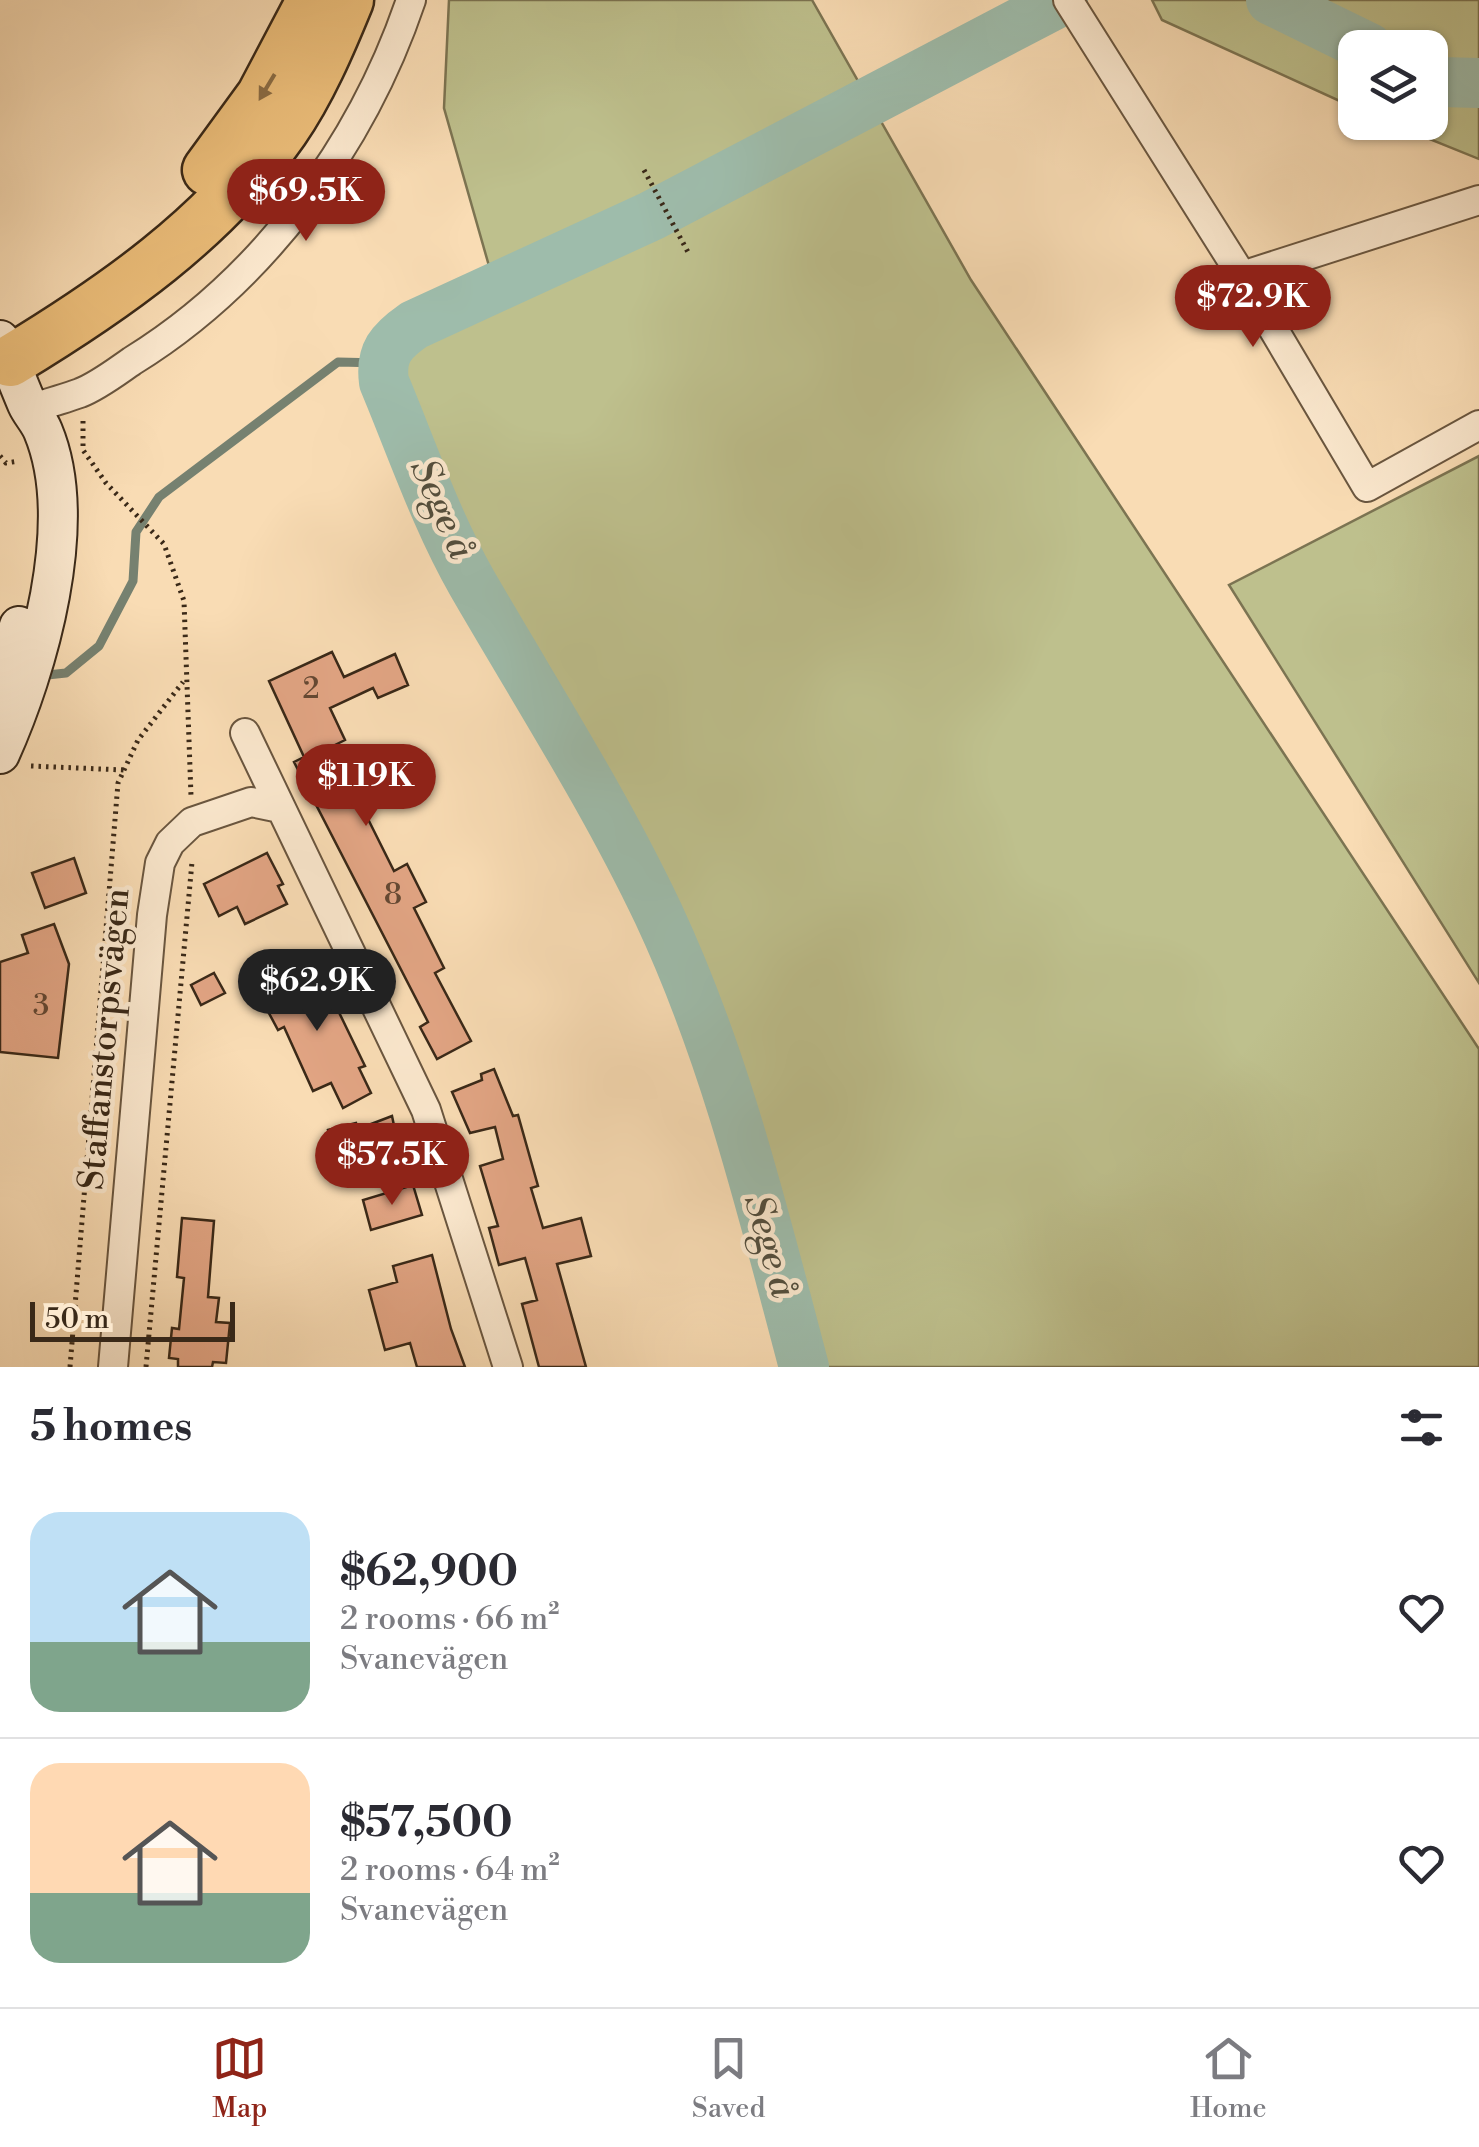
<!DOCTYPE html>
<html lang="en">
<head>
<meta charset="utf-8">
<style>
	:root { --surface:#fff; --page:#f7f7f7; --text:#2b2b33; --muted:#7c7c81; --line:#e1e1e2; --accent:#8f2418 }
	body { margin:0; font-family:"Libre Bodoni",serif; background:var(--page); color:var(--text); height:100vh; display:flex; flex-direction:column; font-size:38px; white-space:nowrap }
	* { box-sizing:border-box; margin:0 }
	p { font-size:32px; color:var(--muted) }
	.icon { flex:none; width:55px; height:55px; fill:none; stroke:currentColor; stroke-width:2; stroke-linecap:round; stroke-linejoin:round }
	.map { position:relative; height:1367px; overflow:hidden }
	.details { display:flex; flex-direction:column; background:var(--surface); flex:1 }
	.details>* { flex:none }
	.tools { position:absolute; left:1338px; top:30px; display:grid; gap:20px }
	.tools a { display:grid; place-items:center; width:110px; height:110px; border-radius:20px; background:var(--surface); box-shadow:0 2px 8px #0004; font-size:50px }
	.scale { position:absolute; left:30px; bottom:25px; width:205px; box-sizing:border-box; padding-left:10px; border:5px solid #3a2918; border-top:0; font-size:28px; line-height:35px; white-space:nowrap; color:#3a2918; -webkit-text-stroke:8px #fbe8ce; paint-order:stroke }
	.price { position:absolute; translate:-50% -85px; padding:0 22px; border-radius:35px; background:var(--accent); color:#fff; font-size:32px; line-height:65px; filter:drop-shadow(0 2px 5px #0008) }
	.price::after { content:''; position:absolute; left:50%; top:60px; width:30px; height:22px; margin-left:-15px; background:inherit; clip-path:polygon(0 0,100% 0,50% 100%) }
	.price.current { background:#222; color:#fff }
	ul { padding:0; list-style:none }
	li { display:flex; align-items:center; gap:30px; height:250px; padding:0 30px }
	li+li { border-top:2px solid var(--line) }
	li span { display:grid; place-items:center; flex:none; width:280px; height:200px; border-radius:30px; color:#555 }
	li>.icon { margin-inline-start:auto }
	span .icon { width:120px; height:120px; fill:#fffc; stroke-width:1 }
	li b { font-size:42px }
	h2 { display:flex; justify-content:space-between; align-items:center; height:120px; padding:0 30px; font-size:42px }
	.tab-bar { display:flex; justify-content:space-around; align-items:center; height:140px; border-top:2px solid var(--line); background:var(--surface); font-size:28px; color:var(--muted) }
	.tab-bar a { display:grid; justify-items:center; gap:5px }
	.tab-bar .current { color:var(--accent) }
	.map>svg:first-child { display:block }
	.green { fill:#bec08d; stroke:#7c7452; stroke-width:2.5 }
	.water { fill:#9ebcab; stroke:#768170; stroke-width:2.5 }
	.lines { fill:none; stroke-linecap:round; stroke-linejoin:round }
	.stream { stroke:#768170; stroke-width:9 }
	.river { stroke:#9ebcab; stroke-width:50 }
	.building { fill:#e2a584; stroke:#3a2918; stroke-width:2.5 }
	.street-casing { stroke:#6a563f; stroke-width:32 }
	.secondary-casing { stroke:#3a2918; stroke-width:42 }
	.highway-casing { stroke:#3a2918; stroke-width:55 }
	.path { stroke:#3a2918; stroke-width:5; stroke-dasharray:2.5 5; stroke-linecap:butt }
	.street { stroke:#fbe8ce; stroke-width:28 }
	.secondary { stroke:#fbe8ce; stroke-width:38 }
	.highway { stroke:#ecbe7a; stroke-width:50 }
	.oneway { fill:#8a6c44 }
	.labels { text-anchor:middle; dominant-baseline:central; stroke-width:9; stroke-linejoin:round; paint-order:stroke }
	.number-label { font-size:30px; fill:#644833 }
	.street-label { font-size:35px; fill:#3a2918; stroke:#fbe8ce }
	.water-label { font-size:38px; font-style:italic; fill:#534e3d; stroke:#fbe8ce }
</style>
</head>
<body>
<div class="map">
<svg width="1479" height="1367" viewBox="0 0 1479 1367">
	<rect width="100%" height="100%" fill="#f9dcb4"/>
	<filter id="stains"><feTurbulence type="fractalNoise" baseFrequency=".002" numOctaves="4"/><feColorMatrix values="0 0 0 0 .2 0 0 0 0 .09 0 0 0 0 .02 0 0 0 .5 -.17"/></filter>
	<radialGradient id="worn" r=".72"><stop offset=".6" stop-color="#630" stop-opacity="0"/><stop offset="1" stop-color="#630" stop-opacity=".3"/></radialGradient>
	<path class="green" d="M449,0H812L971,280L1479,1049V1367H804L719,1062L657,913L529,674L471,581L384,382C377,325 452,307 495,287L444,108Z
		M1152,0H1479V159L1390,123L1430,122V48H1355V108L1162,20Z
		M1479,456V983L1229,585Z"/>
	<path class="water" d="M862,112L864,125C806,162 744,187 685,223L676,217L731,184L783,161Z
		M657,219L662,226L520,289L498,304L494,303L510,287Z"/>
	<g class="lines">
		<path class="stream" d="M38,676L66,673L99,646L133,581L136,532L159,497L338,362L381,363"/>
		<path class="river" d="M1271,0L1369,48
			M1430,77L1441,82L1479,83
			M804,1367C763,1213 726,1058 658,913C604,799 535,692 472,583C436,520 412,449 384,382C380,353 391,341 414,325L651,216L1063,0"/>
	</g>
	<path class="building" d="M332,652L344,677L395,654L408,685L378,698L373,688L330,708L345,740L335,745L351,777L348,779L394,871L407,864L426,902L414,908L444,968L435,973L471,1041L437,1059L420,1027L428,1022L294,762L304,757L269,681Z
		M267,853L283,884L278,886L287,904L245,924L237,907L219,916L204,884Z
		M74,858L86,893L45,908L32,873Z
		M54,924L69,964L58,1058L0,1052V962L28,953L22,935Z
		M317,967L365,1066L359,1068L371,1093L343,1108L331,1083L313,1091L284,1027L278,1030L256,989L281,975L286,984Z
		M214,973L225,993L201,1005L191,985Z
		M494,1069L513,1116L518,1115L538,1186L531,1188L543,1228L581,1218L591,1256L557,1264L586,1367H539L522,1304L537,1300L525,1258L499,1265L489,1228L498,1226L480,1166L503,1159L495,1127L470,1133L452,1092L482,1080L481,1074Z
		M392,1116L399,1149L336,1164L328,1130L356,1123L358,1129Z
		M413,1185L422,1215L371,1230L363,1200Z
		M182,1218L214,1221L208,1297L219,1298L216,1322L230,1323L226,1363L213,1362L212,1367H178V1359L169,1358L172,1328L179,1329L184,1278L177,1277Z
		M432,1255L451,1329L465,1367H417L410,1343L385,1350L369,1290L397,1282L393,1266Z"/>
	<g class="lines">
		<defs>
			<path id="street" d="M1068,0L1242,276L1367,487L1479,425
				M1242,276L1479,200
				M29,409C46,404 63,399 80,393C98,386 116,372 132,361C263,280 362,145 411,0
				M245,733L426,1110L508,1367
				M113,1367L152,915L160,863L170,843L192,822L251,802L280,808"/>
			<path id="secondary" d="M0,340C10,361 18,383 27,404C31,413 39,421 43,431C81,522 38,670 0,754
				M0,685L19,626"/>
			<path id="highway" d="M208,170L262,96L310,5
				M10,361C111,300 214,229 283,130C310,91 330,44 348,0"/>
		</defs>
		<use href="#street" class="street-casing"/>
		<use href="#secondary" class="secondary-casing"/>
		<use href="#highway" class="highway-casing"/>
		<path class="path" d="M644,170L689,254
			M83,421V450L106,483L164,544L184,601L191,796
			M0,456L6,463L19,461
			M31,766L124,770
			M70,1367L118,783L138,740L183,682
			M146,1367L192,862"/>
		<use href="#street" class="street"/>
		<use href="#secondary" class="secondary"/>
		<use href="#highway" class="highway"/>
	</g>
	<defs><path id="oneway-solid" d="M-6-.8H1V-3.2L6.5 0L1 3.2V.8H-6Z" transform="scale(2.5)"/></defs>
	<use class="oneway" href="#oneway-solid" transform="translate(267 87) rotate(121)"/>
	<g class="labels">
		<g class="number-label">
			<text x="311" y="689">2</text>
			<text x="393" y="895">8</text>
			<text x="41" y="1006">3</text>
		</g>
		<g class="street-label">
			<text transform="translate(105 1039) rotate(-85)">Staffanstorpsvägen</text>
		</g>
		<g class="water-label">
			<text transform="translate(442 509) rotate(66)">Sege å</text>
			<text transform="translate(770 1246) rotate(74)">Sege å</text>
		</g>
	</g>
	<rect width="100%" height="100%" filter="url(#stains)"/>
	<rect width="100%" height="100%" fill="url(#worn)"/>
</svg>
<div class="tools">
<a><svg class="icon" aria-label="layers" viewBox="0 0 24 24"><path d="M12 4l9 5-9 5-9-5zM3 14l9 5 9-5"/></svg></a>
</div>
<div class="scale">50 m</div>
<b class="price" style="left:306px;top:244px">$69.5K</b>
<b class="price" style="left:1253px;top:350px">$72.9K</b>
<b class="price" style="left:366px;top:829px">$119K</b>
<b class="price current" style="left:317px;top:1034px">$62.9K</b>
<b class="price" style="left:392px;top:1208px">$57.5K</b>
</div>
<section class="details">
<h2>5 homes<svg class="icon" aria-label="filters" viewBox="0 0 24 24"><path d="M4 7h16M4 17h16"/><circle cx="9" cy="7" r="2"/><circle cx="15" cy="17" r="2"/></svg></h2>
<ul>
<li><span style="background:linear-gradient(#bfe0f5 65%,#7fa58c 0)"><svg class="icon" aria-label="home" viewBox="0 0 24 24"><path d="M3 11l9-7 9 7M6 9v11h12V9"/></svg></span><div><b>$62,900</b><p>2 rooms · 66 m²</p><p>Svanevägen</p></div><svg class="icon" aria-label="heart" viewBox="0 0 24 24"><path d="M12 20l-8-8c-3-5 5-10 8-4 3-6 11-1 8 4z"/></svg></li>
<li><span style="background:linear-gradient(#ffd9b3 65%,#7fa58c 0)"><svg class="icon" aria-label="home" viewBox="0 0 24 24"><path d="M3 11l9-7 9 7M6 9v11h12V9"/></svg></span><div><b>$57,500</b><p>2 rooms · 64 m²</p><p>Svanevägen</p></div><svg class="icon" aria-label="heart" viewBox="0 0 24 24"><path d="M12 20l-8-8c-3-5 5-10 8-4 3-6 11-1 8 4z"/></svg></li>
</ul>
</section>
<nav class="tab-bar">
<a class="current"><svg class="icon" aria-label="map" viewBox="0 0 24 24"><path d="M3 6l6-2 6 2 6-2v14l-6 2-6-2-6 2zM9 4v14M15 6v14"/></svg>Map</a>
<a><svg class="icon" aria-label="saved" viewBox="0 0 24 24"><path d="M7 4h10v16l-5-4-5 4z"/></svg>Saved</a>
<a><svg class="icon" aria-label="home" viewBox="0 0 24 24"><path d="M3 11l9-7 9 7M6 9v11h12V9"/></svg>Home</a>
</nav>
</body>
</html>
